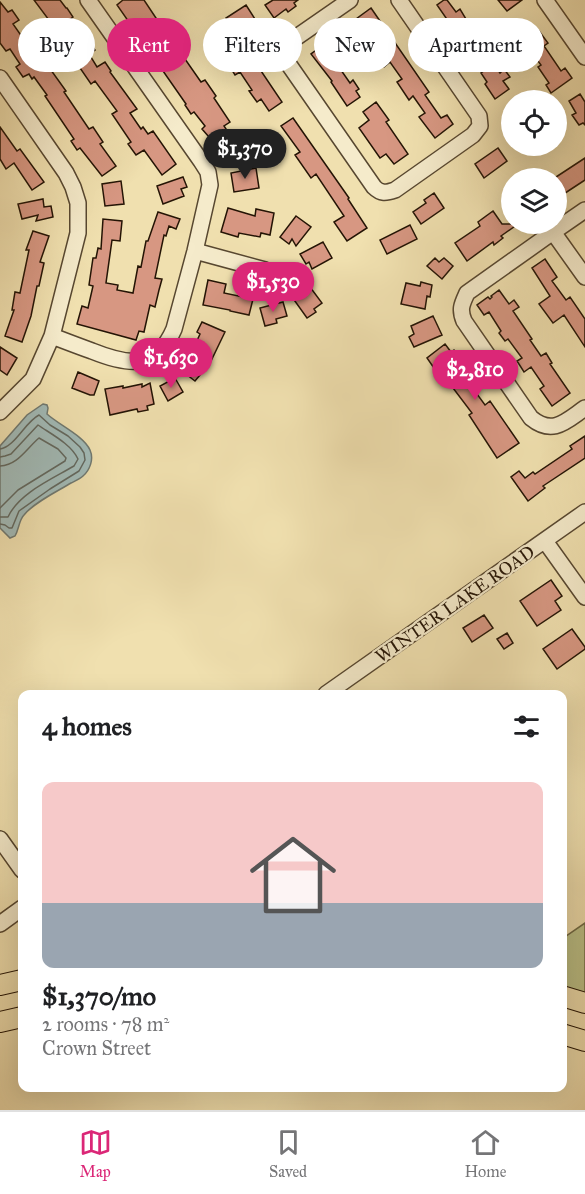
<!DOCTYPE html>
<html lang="en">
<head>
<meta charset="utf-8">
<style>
	:root { --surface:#fff; --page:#f2f2f2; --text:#202124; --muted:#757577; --line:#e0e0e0; --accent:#db2777 }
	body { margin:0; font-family:"IM FELL Great Primer",serif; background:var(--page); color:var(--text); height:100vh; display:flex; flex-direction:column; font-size:22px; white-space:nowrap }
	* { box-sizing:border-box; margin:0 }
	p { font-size:20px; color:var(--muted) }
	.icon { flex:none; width:33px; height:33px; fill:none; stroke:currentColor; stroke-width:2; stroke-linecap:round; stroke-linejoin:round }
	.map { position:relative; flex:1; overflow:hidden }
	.side { position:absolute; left:18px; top:690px; width:549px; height:402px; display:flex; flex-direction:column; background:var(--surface); border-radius:12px; box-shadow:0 6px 24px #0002 }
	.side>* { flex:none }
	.top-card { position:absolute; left:18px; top:18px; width:549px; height:54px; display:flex; gap:12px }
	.tools { position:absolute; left:501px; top:90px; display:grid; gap:12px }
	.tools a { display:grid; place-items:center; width:66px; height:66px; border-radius:50%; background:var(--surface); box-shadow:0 6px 24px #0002; font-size:30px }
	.price { position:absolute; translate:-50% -51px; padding:0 14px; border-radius:21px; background:var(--accent); color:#fff; font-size:20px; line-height:39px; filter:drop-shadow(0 2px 3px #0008) }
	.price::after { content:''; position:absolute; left:50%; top:36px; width:18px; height:14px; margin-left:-9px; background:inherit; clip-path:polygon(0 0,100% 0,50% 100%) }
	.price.current { background:#222; color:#fff }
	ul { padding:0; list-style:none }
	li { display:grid; align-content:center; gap:12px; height:318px; padding:0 24px }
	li+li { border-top:2px solid var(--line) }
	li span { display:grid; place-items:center; height:186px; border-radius:12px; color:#555 }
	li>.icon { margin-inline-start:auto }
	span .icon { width:108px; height:108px; fill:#fffc; stroke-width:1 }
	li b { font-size:26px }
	h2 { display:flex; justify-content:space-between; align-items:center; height:72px; padding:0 24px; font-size:26px }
	.chip { padding:0 21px; border-radius:27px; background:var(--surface); box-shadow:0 6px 24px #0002; font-size:21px; line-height:54px }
	.chip.current { background:var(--accent); color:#fff }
	.dock { display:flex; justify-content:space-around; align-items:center; height:84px; border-top:2px solid var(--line); background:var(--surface); font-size:16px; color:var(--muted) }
	.dock a { display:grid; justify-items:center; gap:3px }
	.dock .current { color:var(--accent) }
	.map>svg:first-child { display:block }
	.green { fill:#bcc289; stroke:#706b47; stroke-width:1.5 }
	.water { fill:#a1bab7; stroke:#6f7870; stroke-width:1.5 }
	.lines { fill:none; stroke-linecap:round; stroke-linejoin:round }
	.shore { stroke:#62675e; stroke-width:1.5 }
	.building { fill:#d79782; stroke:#241405; stroke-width:1.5 }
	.minor-casing { stroke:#574730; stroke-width:18 }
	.major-casing { stroke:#241405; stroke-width:22 }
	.minor { stroke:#f5ebcb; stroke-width:15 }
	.major { stroke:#f0e0af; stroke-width:20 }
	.labels { text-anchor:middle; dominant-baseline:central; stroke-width:4.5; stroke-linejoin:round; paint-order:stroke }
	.street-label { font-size:18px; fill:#241405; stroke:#f5ebcb }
</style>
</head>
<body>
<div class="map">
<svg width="585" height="1110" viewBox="0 0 585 1110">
	<rect width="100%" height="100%" fill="#f0e0af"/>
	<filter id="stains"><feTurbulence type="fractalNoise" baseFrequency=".00333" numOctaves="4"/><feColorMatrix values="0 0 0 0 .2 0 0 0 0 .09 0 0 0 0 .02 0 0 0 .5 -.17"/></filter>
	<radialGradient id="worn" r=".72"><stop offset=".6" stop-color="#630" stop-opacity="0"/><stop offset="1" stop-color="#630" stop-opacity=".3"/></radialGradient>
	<path class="green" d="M585,923V995L563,988L562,939Z"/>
	<path class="water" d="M43,404L47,405L48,408L47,414C59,425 84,436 90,450C94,459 90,470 83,476C80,479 75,481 71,483C58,491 33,503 24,515C19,520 19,529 15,536L10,538L0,528V446L27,415Z"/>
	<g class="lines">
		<path class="shore" d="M0,449C15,447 25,422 39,415L50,425L68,436L80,447L84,453L85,460L79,471L50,489L19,511L12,528H9L5,525L0,524
			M0,457L5,456L11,454L38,425C51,434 71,444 78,459L74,466C52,479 19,493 8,517H0
			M0,466C18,465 26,449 39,438L58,449L66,458L65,461L18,490L0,508"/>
	</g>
	<path class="building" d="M34,0H60L66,8H67L73,17L69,20L77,33L81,30L95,50L89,54L97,67L105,62L111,71L110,72L137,109L130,113L141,129L143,127L148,134L153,131L176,164L162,175L144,150L136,155L128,144L131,142L112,114L117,111L95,81L91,84L80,68L84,65L62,34L59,36L57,32L52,35L44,24L49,20Z
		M123,0H144L170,39L172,37L180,48L178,49L201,82L205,80L216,96L214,98L230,122L224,126L242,153L227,163L210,137H209L202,129L205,126L194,112L191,114L185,105L186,104L117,5Z
		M273,0H298L294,3L296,6L288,12L286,9L274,18L265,5Z
		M444,0H447L456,12L460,9L466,19L453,28L437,5Z
		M498,0H522L507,11Z
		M0,2L8,12L12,10L19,20L13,24L34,54L38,52L66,91L64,92L89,129L93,127L103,142L100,144L116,166L102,176L80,148L77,150L71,141L74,139L45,96L47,95L34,77L32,79L29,74L23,77L16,67L20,64L10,49L6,51L0,43Z
		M246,5L260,27L228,48L220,35L232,27L226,18Z
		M371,8L429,92L425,95L441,118L447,115L453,124L435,138L419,117L425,113L413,96L409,100L397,82L402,79L390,62L384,67L352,22Z
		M478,31L483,38L478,41L484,49V52L474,59L467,49L463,52L458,44Z
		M539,31L548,43L544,46L561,71L565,68L572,78L551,93L546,85L549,83L538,67L541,65L524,42Z
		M327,42L331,48L335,45L339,50L344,47L349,54L336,63L350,83L353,80L359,89L356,91L360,97L347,106L331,82L332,81L311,54Z
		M247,56L252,65L255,62L282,102L269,111L261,99L257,102L249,91L252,90L240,72L235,75L230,67Z
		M494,64L500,73L504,69L510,77L503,81L509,89L495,99L485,84L487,82L481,73Z
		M580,94L585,102V125L583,123L579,125L572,115L576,113L569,101Z
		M376,102L389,120L386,122L408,154L394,164L386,154L380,158L359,128L369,120L363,112Z
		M293,118L349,198L348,199L367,228L347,241L334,222L344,216L316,174L311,178L295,155L300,152L281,126Z
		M0,127L17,151L20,149L44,182L32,190L14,163L6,169L0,159Z
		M498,148L507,161L484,178L475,164Z
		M585,158V180L556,199V177Z
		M256,168L259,188L234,192L231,173Z
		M183,177L187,187L181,189L184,196L163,204L157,186Z
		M121,181L124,204L105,206L102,184Z
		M434,193L444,208L421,224L413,212L426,203L424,200Z
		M43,199L44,207L51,206L53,217L36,221L38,215L22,219L18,204Z
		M228,208L255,216L256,209L274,213L270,235L261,233L260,237L239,233L238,237L221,232Z
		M493,211L502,224H518L501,236L503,238L494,245L493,242L467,261L455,243L480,226L478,222Z
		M158,212L180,219L176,229L169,226L166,236L164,235L155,278L162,279L159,290L155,307L150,305L144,332L139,331L136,340L77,324L82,306L88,308L93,286L89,285L93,258H96L98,248L101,249L103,219L122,221L120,241L112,240L106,283L118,285L117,290L133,293L138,266L141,267L146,241H148Z
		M296,216L311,227L296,246L292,239L289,244L280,237Z
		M410,225L417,239L387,254L380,240Z
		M33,231L49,236L40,262L44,263L39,286H37L31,316L22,342L5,336L14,310H12L15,292L20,293L29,250H26Z
		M323,242L332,258L312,269L309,262L306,264L300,254Z
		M435,258L439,262L444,258L453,266L442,279L427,266Z
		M545,259L557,277L552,281L566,300L570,297L585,319V347L564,315L553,323L539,304L550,296L532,268Z
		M208,280L226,284L224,293L253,299L249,315L230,311V310L203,305Z
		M421,282L432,285L430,297L427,296L425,309L401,304L406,283L420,286Z
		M310,287L322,303L314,309L316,312L307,318L292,297Z
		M499,290L509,304L514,300L519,307L513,311L532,339L530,340L541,356L546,353L552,363L550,364L570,393L552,406L540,389L544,386L531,367L524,372L517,361L522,358L508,339L505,341L499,333L501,331L489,312L484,315L477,305L488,297L490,299L492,297L491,296Z
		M283,302L287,316L276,319L277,323L265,326L260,308Z
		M433,316L442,335L414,347L409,337L414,334L411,326Z
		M202,322L225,332L210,363L195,381L182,371L201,348L195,345L200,334L197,332Z
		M445,344L451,352L454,350L479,386L474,390L485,405L490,401L519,443L497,458L469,415L472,413L450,384L452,383L441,368L436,371L427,358Z
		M0,347L17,358L7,375L0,370Z
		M78,372L99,381L94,395H90L72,388Z
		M175,378L183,392L168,401L160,386Z
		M150,383L154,404L147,406L148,410L138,412L137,409L110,415L105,389L123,386V388L142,384V387Z
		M585,436V458L543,486L545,488L528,501L511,477L519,471L525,478L533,472L535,474L572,449L570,446Z
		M551,580L562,596L555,601L561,610L537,626L520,601Z
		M484,615L493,628L472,642L463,628Z
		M572,629L585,647V649L557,669L543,649Z
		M507,633L513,643L504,649L497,639Z"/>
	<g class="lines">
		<defs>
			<path id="minor" d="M350,0L291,41L285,47V59L374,187C381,194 386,193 395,190L473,135L480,126L479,116L399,0
				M545,0L585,57
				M0,78L66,173L73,187L78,203V233L52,336L33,379L0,412
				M553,232L585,210
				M195,251L265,270
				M585,277L553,232L467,293C462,304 459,309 464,321L531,418C553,436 566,421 585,408
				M52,336C65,341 78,346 92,351C127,365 156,371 174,329L195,251L210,185L208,172L201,161L88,0
				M545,541L585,597
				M326,694L585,512
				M0,839L22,870
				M0,924L22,908"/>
			<path id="major" d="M0,985L22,980
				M562,996L585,1003
				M0,1022L22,1017
				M562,1034L585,1041"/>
		</defs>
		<use href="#minor" class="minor-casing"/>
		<use href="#major" class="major-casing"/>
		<use href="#minor" class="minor"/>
		<use href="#major" class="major"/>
	</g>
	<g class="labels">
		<g class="street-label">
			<text transform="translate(455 604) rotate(-35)">WINTER LAKE ROAD</text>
		</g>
	</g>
	<rect width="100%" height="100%" filter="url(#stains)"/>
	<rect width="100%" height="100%" fill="url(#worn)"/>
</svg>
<div class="tools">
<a><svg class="icon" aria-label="locate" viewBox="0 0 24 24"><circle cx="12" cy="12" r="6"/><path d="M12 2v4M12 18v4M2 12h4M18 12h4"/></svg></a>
<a><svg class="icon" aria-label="layers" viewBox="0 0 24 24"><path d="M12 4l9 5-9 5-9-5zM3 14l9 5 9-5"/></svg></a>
</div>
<b class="price current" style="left:245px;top:180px">$1,370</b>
<b class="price" style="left:273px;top:313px">$1,530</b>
<b class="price" style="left:171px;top:389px">$1,630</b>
<b class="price" style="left:475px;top:401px">$2,810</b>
<div class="top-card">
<a class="chip">Buy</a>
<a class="chip current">Rent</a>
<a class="chip">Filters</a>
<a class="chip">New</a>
<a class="chip">Apartment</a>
</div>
<section class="side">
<h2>4 homes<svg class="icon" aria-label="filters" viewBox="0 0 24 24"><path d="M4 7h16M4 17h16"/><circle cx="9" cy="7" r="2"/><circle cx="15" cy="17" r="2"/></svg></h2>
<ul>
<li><span style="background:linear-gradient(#f6c9c9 65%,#9aa5b1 0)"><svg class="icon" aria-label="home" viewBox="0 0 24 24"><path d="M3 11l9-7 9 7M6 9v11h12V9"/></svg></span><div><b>$1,370/mo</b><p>2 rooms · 78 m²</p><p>Crown Street</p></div></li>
</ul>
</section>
</div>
<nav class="dock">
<a class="current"><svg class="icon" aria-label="map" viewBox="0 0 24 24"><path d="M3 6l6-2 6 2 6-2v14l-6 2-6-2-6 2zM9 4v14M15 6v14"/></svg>Map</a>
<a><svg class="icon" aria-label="saved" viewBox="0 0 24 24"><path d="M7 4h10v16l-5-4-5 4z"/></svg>Saved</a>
<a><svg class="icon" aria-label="home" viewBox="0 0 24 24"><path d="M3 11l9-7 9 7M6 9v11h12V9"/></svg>Home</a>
</nav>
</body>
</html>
